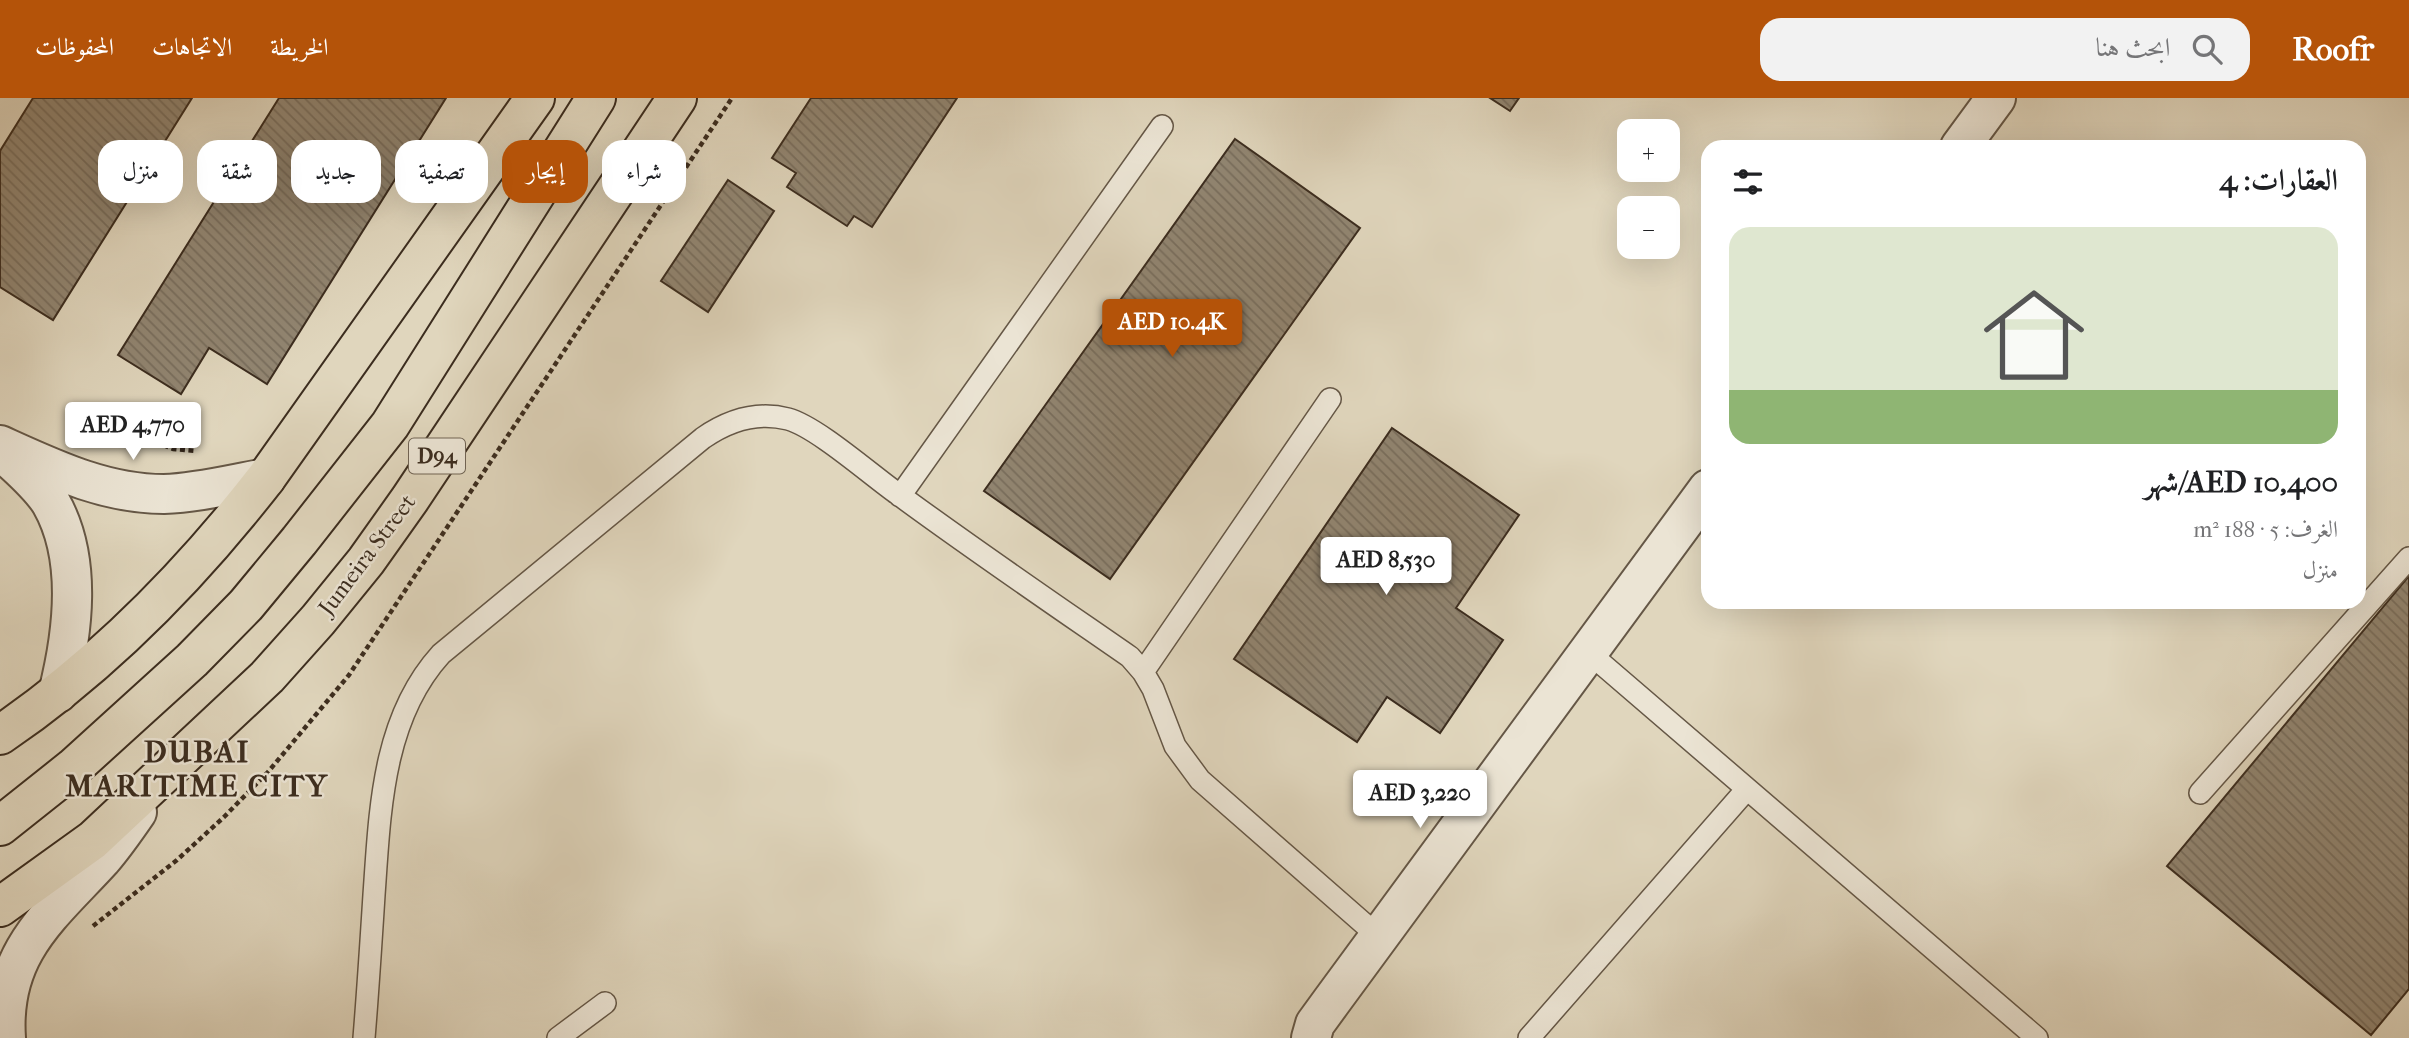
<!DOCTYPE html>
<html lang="ar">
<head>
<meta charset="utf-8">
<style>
	:root { --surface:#fff; --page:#f2f2f2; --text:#202124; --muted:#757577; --line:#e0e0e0; --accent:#b45309 }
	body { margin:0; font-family:"IM FELL French Canon",Amiri,serif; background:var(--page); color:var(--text); direction:rtl; height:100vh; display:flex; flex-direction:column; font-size:26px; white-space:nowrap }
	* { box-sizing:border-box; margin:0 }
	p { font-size:23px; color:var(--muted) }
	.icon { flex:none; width:38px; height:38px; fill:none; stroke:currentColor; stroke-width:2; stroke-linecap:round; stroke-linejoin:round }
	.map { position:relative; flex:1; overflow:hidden; direction:ltr }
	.drawer { position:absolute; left:1701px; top:42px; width:665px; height:469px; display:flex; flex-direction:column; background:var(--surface); border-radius:21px; box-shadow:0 7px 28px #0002; direction:rtl }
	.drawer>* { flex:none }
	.banner { position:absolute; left:21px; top:42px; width:665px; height:63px; direction:rtl; display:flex; gap:14px }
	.buttons { position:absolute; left:1617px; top:21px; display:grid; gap:14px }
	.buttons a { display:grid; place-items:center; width:63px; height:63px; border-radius:14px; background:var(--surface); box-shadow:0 7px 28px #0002; font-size:35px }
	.price { position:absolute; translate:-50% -60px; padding:0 16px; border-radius:7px; background:#fff; color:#222; font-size:23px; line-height:46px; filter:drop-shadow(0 2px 4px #0008) }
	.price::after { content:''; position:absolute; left:50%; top:42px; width:21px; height:16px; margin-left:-10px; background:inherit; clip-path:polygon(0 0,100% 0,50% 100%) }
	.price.current { background:var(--accent); color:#fff }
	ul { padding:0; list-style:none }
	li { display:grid; align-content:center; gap:14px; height:371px; padding:0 28px }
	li+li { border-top:2px solid var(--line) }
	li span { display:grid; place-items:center; height:217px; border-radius:21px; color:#555 }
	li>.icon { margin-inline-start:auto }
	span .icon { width:126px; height:126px; fill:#fffc; stroke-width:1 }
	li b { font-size:30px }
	h2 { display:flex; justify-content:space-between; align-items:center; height:84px; padding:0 28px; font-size:30px }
	.pill { padding:0 24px; border-radius:21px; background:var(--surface); box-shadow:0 7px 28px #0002; font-size:24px; line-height:63px }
	.pill.current { background:var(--accent); color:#fff }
	header { display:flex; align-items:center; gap:42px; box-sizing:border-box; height:98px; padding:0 35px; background:var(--accent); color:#fff }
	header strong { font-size:33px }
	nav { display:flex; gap:38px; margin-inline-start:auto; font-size:24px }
	.search { width:490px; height:63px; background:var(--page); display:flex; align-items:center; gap:18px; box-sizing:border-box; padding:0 24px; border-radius:21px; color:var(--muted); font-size:26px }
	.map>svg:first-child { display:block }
	.building { fill:url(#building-back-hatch); stroke:#3c2d1f; stroke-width:2 }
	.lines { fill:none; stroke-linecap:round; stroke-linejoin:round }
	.lane-casing { stroke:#655746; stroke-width:24 }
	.street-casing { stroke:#655746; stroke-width:42 }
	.primary-casing { stroke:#3c2d1f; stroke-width:42 }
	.path { stroke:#3c2d1f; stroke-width:4.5; stroke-dasharray:5 3.5; stroke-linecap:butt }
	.lane { stroke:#ebe4d4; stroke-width:21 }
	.street { stroke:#ebe4d4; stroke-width:38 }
	.primary { stroke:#e0d6bd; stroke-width:38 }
	.labels { text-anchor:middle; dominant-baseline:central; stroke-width:5; stroke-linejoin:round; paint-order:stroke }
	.shield { fill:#ebe4d4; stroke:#706455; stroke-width:2 }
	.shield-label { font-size:21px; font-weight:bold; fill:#3c2d1f }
	.street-label { font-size:23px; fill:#3c2d1f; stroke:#ebe4d4 }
	.district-label { font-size:30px; font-weight:bold; letter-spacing:2px; fill:#3c2d1f; stroke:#ebe4d4 }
</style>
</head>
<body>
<header>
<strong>Roofr</strong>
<div class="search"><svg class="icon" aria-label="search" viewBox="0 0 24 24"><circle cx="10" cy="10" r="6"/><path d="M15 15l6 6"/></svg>ابحث هنا</div>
<nav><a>الخريطة</a><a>الاتجاهات</a><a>المحفوظات</a></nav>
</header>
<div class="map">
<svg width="2409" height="940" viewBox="0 0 2409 940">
	<defs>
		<pattern id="building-back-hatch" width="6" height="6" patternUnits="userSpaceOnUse" patternTransform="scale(1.75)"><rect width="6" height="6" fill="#918571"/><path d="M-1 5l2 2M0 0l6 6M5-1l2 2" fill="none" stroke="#786d5c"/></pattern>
	</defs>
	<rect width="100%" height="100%" fill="#e0d6bd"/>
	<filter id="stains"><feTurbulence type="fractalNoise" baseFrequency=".00286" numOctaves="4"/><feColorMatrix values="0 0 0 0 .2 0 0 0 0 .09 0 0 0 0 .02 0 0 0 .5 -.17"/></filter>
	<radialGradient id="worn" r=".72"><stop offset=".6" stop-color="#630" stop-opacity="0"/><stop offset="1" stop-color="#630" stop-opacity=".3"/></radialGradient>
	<path class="building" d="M33,0H192L53,222L0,189V53Z
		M279,0H446L267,286L209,250L181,296L118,257Z
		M811,0H957L872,129L854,118L847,128L787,89L796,75L772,60Z
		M1490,0H1519L1510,13Z
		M1235,41L1360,130L1110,481L984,393Z
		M728,82L774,113L708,214L661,183Z
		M1392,330L1519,417L1456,510L1503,542L1440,635L1387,599L1357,644L1234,561Z
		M2409,478V891L2371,937L2167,768Z"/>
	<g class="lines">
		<defs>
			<path id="lane" d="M900,398L1162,28
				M1588,554L2037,940
				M1143,574L1330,301
				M2200,695L2409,460
				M364,940C368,892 371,844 374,797C380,713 382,621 441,556L703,340C729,322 757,313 788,321C817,329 871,377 898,396C974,452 1052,505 1130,559L1143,574L1153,591L1175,648L1200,682L1378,838
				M558,940L605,905
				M1529,940L1747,691"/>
			<path id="street" d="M1960,49L1996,0
				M0,347C53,371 105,396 164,396C198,395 232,386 266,380
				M7,358C22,372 40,387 51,405C83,461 73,535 58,595
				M6,940C0,854 51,817 102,761C115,746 126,730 137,714
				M1311,940L1315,926L1331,904L1708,391"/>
			<path id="primary" d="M0,637C103,567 189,479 266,380L535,0
				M0,728L73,670L192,562L246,507L299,443L390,327L596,0
				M0,809L93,742L267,579L318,522L366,463L410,401L677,0"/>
		</defs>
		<use href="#lane" class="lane-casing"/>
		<use href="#street" class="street-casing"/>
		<use href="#primary" class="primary-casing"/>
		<path class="path" d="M69,336L82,328L96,324L110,325L173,351L196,353
			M93,828L177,762L224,719L268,674L349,577L732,0"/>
		<use href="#lane" class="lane"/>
		<use href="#street" class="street"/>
		<use href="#primary" class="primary"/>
	</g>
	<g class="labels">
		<rect class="shield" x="409" y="340.5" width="56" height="35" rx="5"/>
		<g class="shield-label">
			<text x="437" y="358">D94</text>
		</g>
		<g class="street-label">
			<text transform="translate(367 457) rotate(-53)">Jumeira Street</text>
		</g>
		<g class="district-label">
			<text x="197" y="654">DUBAI<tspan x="197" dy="34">MARITIME CITY</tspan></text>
		</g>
	</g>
	<rect width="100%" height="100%" filter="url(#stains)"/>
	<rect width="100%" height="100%" fill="url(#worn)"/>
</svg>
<div class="buttons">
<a>+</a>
<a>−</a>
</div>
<b class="price current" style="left:1172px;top:261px">AED 10.4K</b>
<b class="price" style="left:133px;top:364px">AED 4,770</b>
<b class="price" style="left:1386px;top:499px">AED 8,530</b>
<b class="price" style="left:1420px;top:732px">AED 3,220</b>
<div class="banner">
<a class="pill">شراء</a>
<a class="pill current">إيجار</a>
<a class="pill">تصفية</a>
<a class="pill">جديد</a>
<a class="pill">شقة</a>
<a class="pill">منزل</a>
</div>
<section class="drawer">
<h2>العقارات: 4<svg class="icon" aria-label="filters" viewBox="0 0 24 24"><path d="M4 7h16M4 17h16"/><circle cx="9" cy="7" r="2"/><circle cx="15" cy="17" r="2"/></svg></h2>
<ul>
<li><span style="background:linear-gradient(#dfe7d0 75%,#8fb573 0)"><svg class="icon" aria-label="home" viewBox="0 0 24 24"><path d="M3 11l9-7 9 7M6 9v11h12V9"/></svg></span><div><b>AED 10,400/شهر</b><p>الغرف: 5 · 188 m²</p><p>منزل</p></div></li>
</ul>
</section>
</div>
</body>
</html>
